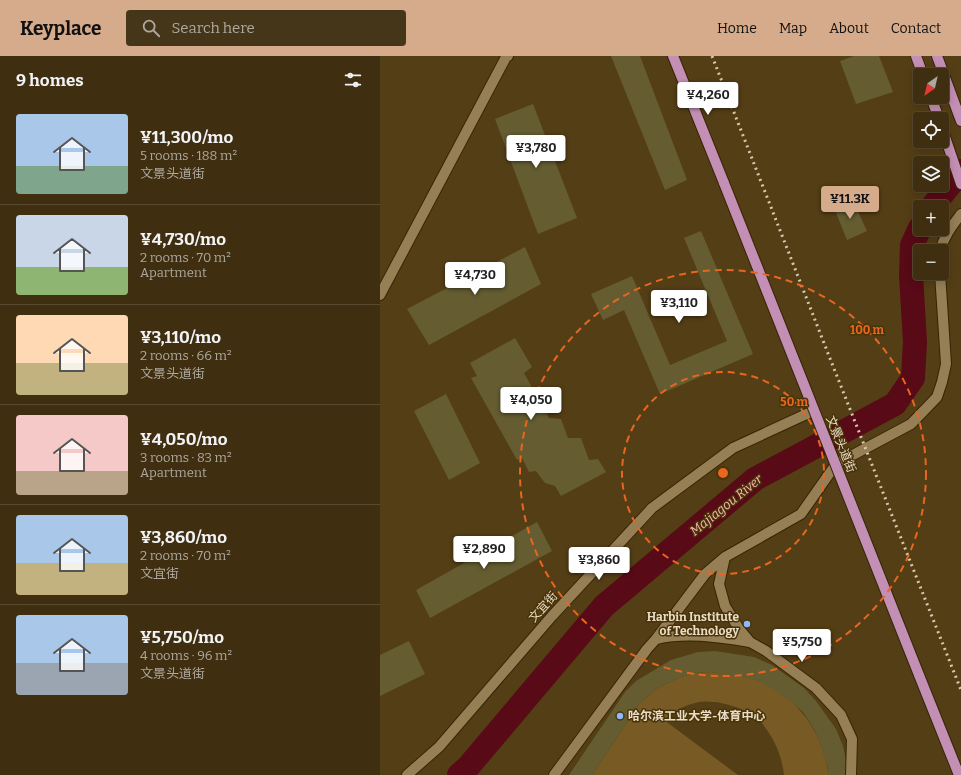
<!DOCTYPE html>
<html lang="en">
<head>
<meta charset="utf-8">
<style>
	:root { --surface:#3f2e10; --page:#463619; --text:#f1f3f6; --muted:#ada89f; --line:#584a30; --accent:#d6ab8b }
	body { margin:0; font-family:Bitter,"Noto Sans SC",serif; background:var(--page); color:var(--text); height:100vh; display:flex; flex-direction:column; font-size:15px; white-space:nowrap }
	* { box-sizing:border-box; margin:0 }
	p { font-size:13px; color:var(--muted) }
	.icon { flex:none; width:22px; height:22px; fill:none; stroke:currentColor; stroke-width:2; stroke-linecap:round; stroke-linejoin:round }
	.map { position:relative; flex:1; overflow:hidden }
	.side { display:flex; flex-direction:column; background:var(--surface); width:380px }
	.side>* { flex:none }
	.needle { width:26px; rotate:214deg }
	.tools { position:absolute; left:533px; top:12px; display:grid; gap:8px }
	.tools a { display:grid; place-items:center; width:36px; height:36px; border-radius:4px; background:var(--surface); box-shadow:0 2px 10px #0003,0 0 0 1px var(--line); font-size:20px }
	.price { position:absolute; translate:-50% -34px; padding:0 9px; border-radius:4px; background:#fff; color:#222; font-size:13px; line-height:26px; filter:drop-shadow(0 1px 2px #0008) }
	.price::after { content:''; position:absolute; left:50%; top:24px; width:12px; height:9px; margin-left:-6px; background:inherit; clip-path:polygon(0 0,100% 0,50% 100%) }
	.price.current { background:var(--accent); color:#111 }
	ul { padding:0; list-style:none }
	li { display:flex; align-items:center; gap:12px; height:100px; padding:0 16px }
	li+li { border-top:1px solid var(--line) }
	li span { display:grid; place-items:center; flex:none; width:112px; height:80px; border-radius:4px; color:#555 }
	li>.icon { margin-inline-start:auto }
	span .icon { width:48px; height:48px; fill:#fffc; stroke-width:1 }
	li b { font-size:17px }
	h2 { display:flex; justify-content:space-between; align-items:center; height:48px; padding:0 16px; font-size:17px }
	header { display:flex; align-items:center; gap:24px; box-sizing:border-box; height:56px; padding:0 20px; background:var(--accent); color:#111 }
	header strong { font-size:19px }
	nav { display:flex; gap:22px; margin-inline-start:auto; font-size:14px }
	.search { width:280px; height:36px; background:var(--page); display:flex; align-items:center; gap:10px; box-sizing:border-box; padding:0 14px; border-radius:4px; color:var(--muted); font-size:15px }
	main { display:flex; flex:1; min-height:0 }
	.map>svg:first-child { display:block }
	.green { fill:#775a24 }
	.lines { fill:none; stroke-linecap:round; stroke-linejoin:round }
	.river { stroke:#580a16; stroke-width:24 }
	.building { fill:#655d31 }
	.minor-casing { stroke:#362506; stroke-width:12 }
	.major-casing { stroke:#362506; stroke-width:12 }
	.minor { stroke:#967e55; stroke-width:10 }
	.major { stroke:#c48fb4; stroke-width:10 }
	.rail { stroke:#d6c8af; stroke-width:3; stroke-dasharray:2 4; stroke-linecap:butt }
	.major-bridge-casing { stroke:#362506; stroke-width:12; stroke-linecap:butt }
	.major-bridge { stroke:#c48fb4; stroke-width:10 }
	.ring { fill:none; stroke:#e8661f; stroke-width:2; stroke-dasharray:7 5 }
	.poi-dot { fill:#8fb8fd; stroke:#493308; stroke-width:1.5 }
	.labels { text-anchor:middle; dominant-baseline:central; stroke-width:3; stroke-linejoin:round; paint-order:stroke }
	.street-label { font-size:12px; fill:#eaddc7; stroke:#493308 }
	.poi-label { font-size:12px; font-weight:bold; fill:#eaddc7; stroke:#493308; text-anchor:end }
	.water-label { font-size:13px; font-style:italic; fill:#fdb6b5; stroke:#493308 }
	.centre { fill:#e8661f; stroke:#493308; stroke-width:2 }
	.ring-label { font-size:12px; text-anchor:middle; font-weight:bold; fill:#e8661f; stroke:#493308; stroke-width:3; stroke-linejoin:round; paint-order:stroke }
</style>
</head>
<body>
<header>
<strong>Keyplace</strong>
<div class="search"><svg class="icon" aria-label="search" viewBox="0 0 24 24"><circle cx="10" cy="10" r="6"/><path d="M15 15l6 6"/></svg>Search here</div>
<nav><a>Home</a><a>Map</a><a>About</a><a>Contact</a></nav>
</header>
<main>
<section class="side">
<h2>9 homes<svg class="icon" aria-label="filters" viewBox="0 0 24 24"><path d="M4 7h16M4 17h16"/><circle cx="9" cy="7" r="2"/><circle cx="15" cy="17" r="2"/></svg></h2>
<ul>
<li><span style="background:linear-gradient(#a9c7e8 65%,#7fa58c 0)"><svg class="icon" aria-label="home" viewBox="0 0 24 24"><path d="M3 11l9-7 9 7M6 9v11h12V9"/></svg></span><div><b>¥11,300/mo</b><p>5 rooms · 188 m²</p><p>文景头道街</p></div></li>
<li><span style="background:linear-gradient(#c9d6e8 65%,#8fb573 0)"><svg class="icon" aria-label="home" viewBox="0 0 24 24"><path d="M3 11l9-7 9 7M6 9v11h12V9"/></svg></span><div><b>¥4,730/mo</b><p>2 rooms · 70 m²</p><p>Apartment</p></div></li>
<li><span style="background:linear-gradient(#ffd9b3 60%,#c2b280 0)"><svg class="icon" aria-label="home" viewBox="0 0 24 24"><path d="M3 11l9-7 9 7M6 9v11h12V9"/></svg></span><div><b>¥3,110/mo</b><p>2 rooms · 66 m²</p><p>文景头道街</p></div></li>
<li><span style="background:linear-gradient(#f6c9c9 70%,#b9a48a 0)"><svg class="icon" aria-label="home" viewBox="0 0 24 24"><path d="M3 11l9-7 9 7M6 9v11h12V9"/></svg></span><div><b>¥4,050/mo</b><p>3 rooms · 83 m²</p><p>Apartment</p></div></li>
<li><span style="background:linear-gradient(#a9c7e8 60%,#c2b280 0)"><svg class="icon" aria-label="home" viewBox="0 0 24 24"><path d="M3 11l9-7 9 7M6 9v11h12V9"/></svg></span><div><b>¥3,860/mo</b><p>2 rooms · 70 m²</p><p>文宜街</p></div></li>
<li><span style="background:linear-gradient(#a9c7e8 60%,#9aa5b1 0)"><svg class="icon" aria-label="home" viewBox="0 0 24 24"><path d="M3 11l9-7 9 7M6 9v11h12V9"/></svg></span><div><b>¥5,750/mo</b><p>4 rooms · 96 m²</p><p>文景头道街</p></div></li>
</ul>
</section>
<div class="map">
<svg width="581" height="719" viewBox="0 0 581 719">
	<rect width="100%" height="100%" fill="#543e15"/>
	<path class="green" d="M331,616C345,618 362,619 376,624C409,636 435,665 444,698C446,705 448,712 448,719H404C402,699 393,679 379,664C371,656 360,652 349,649C344,648 339,646 334,646C316,643 296,652 284,664L358,719H212L259,648L276,633L298,622L313,617Z"/>
	<g class="lines">
		<path class="river" d="M552,151L581,115
			M79,719L88,711L224,550L375,423L515,348L533,322L535,286L531,219L532,189L540,172"/>
	</g>
	<path class="building" d="M231,0H260L307,124L285,134Z
		M474,0H499L513,36L476,48L460,5Z
		M153,48L197,162L158,178L115,63Z
		M472,143L487,175L467,184L454,152Z
		M321,175L373,298L280,338L244,254L223,264L211,238L252,220L290,309L347,285L304,182Z
		M145,191L161,228L49,289L27,253Z
		M135,282L152,311L144,317L169,362L181,363L188,382H201L209,404L218,403L226,416L181,440L175,430L165,427L156,415L149,416L142,402L137,404L91,322L97,320L90,307Z
		M66,338L100,407L69,424L34,355Z
		M157,466L172,495L50,562L36,534Z
		M29,585L45,618L0,640V599Z
		M335,595L374,601L392,609L424,632L436,645L456,673L463,690L466,704L474,712L477,719H448V712L441,689L434,673L423,656L409,644L392,632L376,624L363,621L331,616L313,617L298,622L276,633L259,648L212,719H189L245,636L256,625L291,604L318,596Z"/>
	<g class="lines">
		<defs>
			<path id="minor" d="M560,195C564,180 572,170 581,158
				M0,239L126,1L128,0
				M345,501L339,528L345,550L359,573L370,586L386,595L436,632L461,659L472,683L471,719
				M276,583C308,576 337,581 370,586
				M27,719L59,691L172,560L272,452L353,392L433,355
				M174,719L267,593L276,583L325,518L345,501L421,458L456,408L531,368L557,341L562,326L566,308L560,217"/>
			<path id="major" d="M293,0L344,127
				M536,0L543,19
				M557,0L581,65
				M551,41L559,63
				M562,72L581,128
				M539,619L579,719"/>
		</defs>
		<use href="#minor" class="minor-casing"/>
		<use href="#major" class="major-casing"/>
		<use href="#minor" class="minor"/>
		<use href="#major" class="major"/>
		<path class="rail" d="M332,0L451,305L581,634"/>
		<defs>
			<path id="major-bridge" d="M344,127L539,619"/>
		</defs>
		<use href="#major-bridge" class="major-bridge-casing"/>
		<use href="#major-bridge" class="major-bridge"/>
	</g>
	<g class="ring">
		<circle cx="343" cy="417" r="101"/>
		<circle cx="343" cy="417" r="203"/>
	</g>
	<g class="poi-dot">
		<circle cx="367" cy="568" r="4"/>
		<circle cx="240" cy="660" r="4"/>
	</g>
	<g class="labels">
		<g class="street-label">
			<text transform="translate(461 388) rotate(68)">文景头道街</text>
			<text transform="translate(163 551) rotate(-48)">文宜街</text>
		</g>
		<g class="poi-label">
			<text x="359" y="561">Harbin Institute<tspan x="359" dy="14">of Technology</tspan></text>
			<text x="248" y="660" text-anchor="start">哈尔滨工业大学-体育中心</text>
		</g>
		<g class="water-label">
			<text transform="translate(346 449) rotate(-39)">Majiagou River</text>
		</g>
	</g>
	<circle cx="343" cy="417" r="6" class="centre"/>
	<g class="ring-label">
		<text x="487" y="278">100 m</text>
		<text x="414" y="350">50 m</text>
	</g>
</svg>
<div class="tools">
<a><svg class="needle" viewBox="-14 -14 28 28"><path d="M0-13l5 13h-10z" fill="#e53935"/><path d="M0 13l5-13h-10z" fill="#ada89f"/></svg></a>
<a><svg class="icon" aria-label="locate" viewBox="0 0 24 24"><circle cx="12" cy="12" r="6"/><path d="M12 2v4M12 18v4M2 12h4M18 12h4"/></svg></a>
<a><svg class="icon" aria-label="layers" viewBox="0 0 24 24"><path d="M12 4l9 5-9 5-9-5zM3 14l9 5 9-5"/></svg></a>
<a>+</a>
<a>−</a>
</div>
<b class="price" style="left:328px;top:60px">¥4,260</b>
<b class="price" style="left:156px;top:113px">¥3,780</b>
<b class="price current" style="left:470px;top:164px">¥11.3K</b>
<b class="price" style="left:95px;top:240px">¥4,730</b>
<b class="price" style="left:299px;top:268px">¥3,110</b>
<b class="price" style="left:151px;top:365px">¥4,050</b>
<b class="price" style="left:104px;top:514px">¥2,890</b>
<b class="price" style="left:219px;top:525px">¥3,860</b>
<b class="price" style="left:422px;top:607px">¥5,750</b>
</div>
</main>
</body>
</html>
